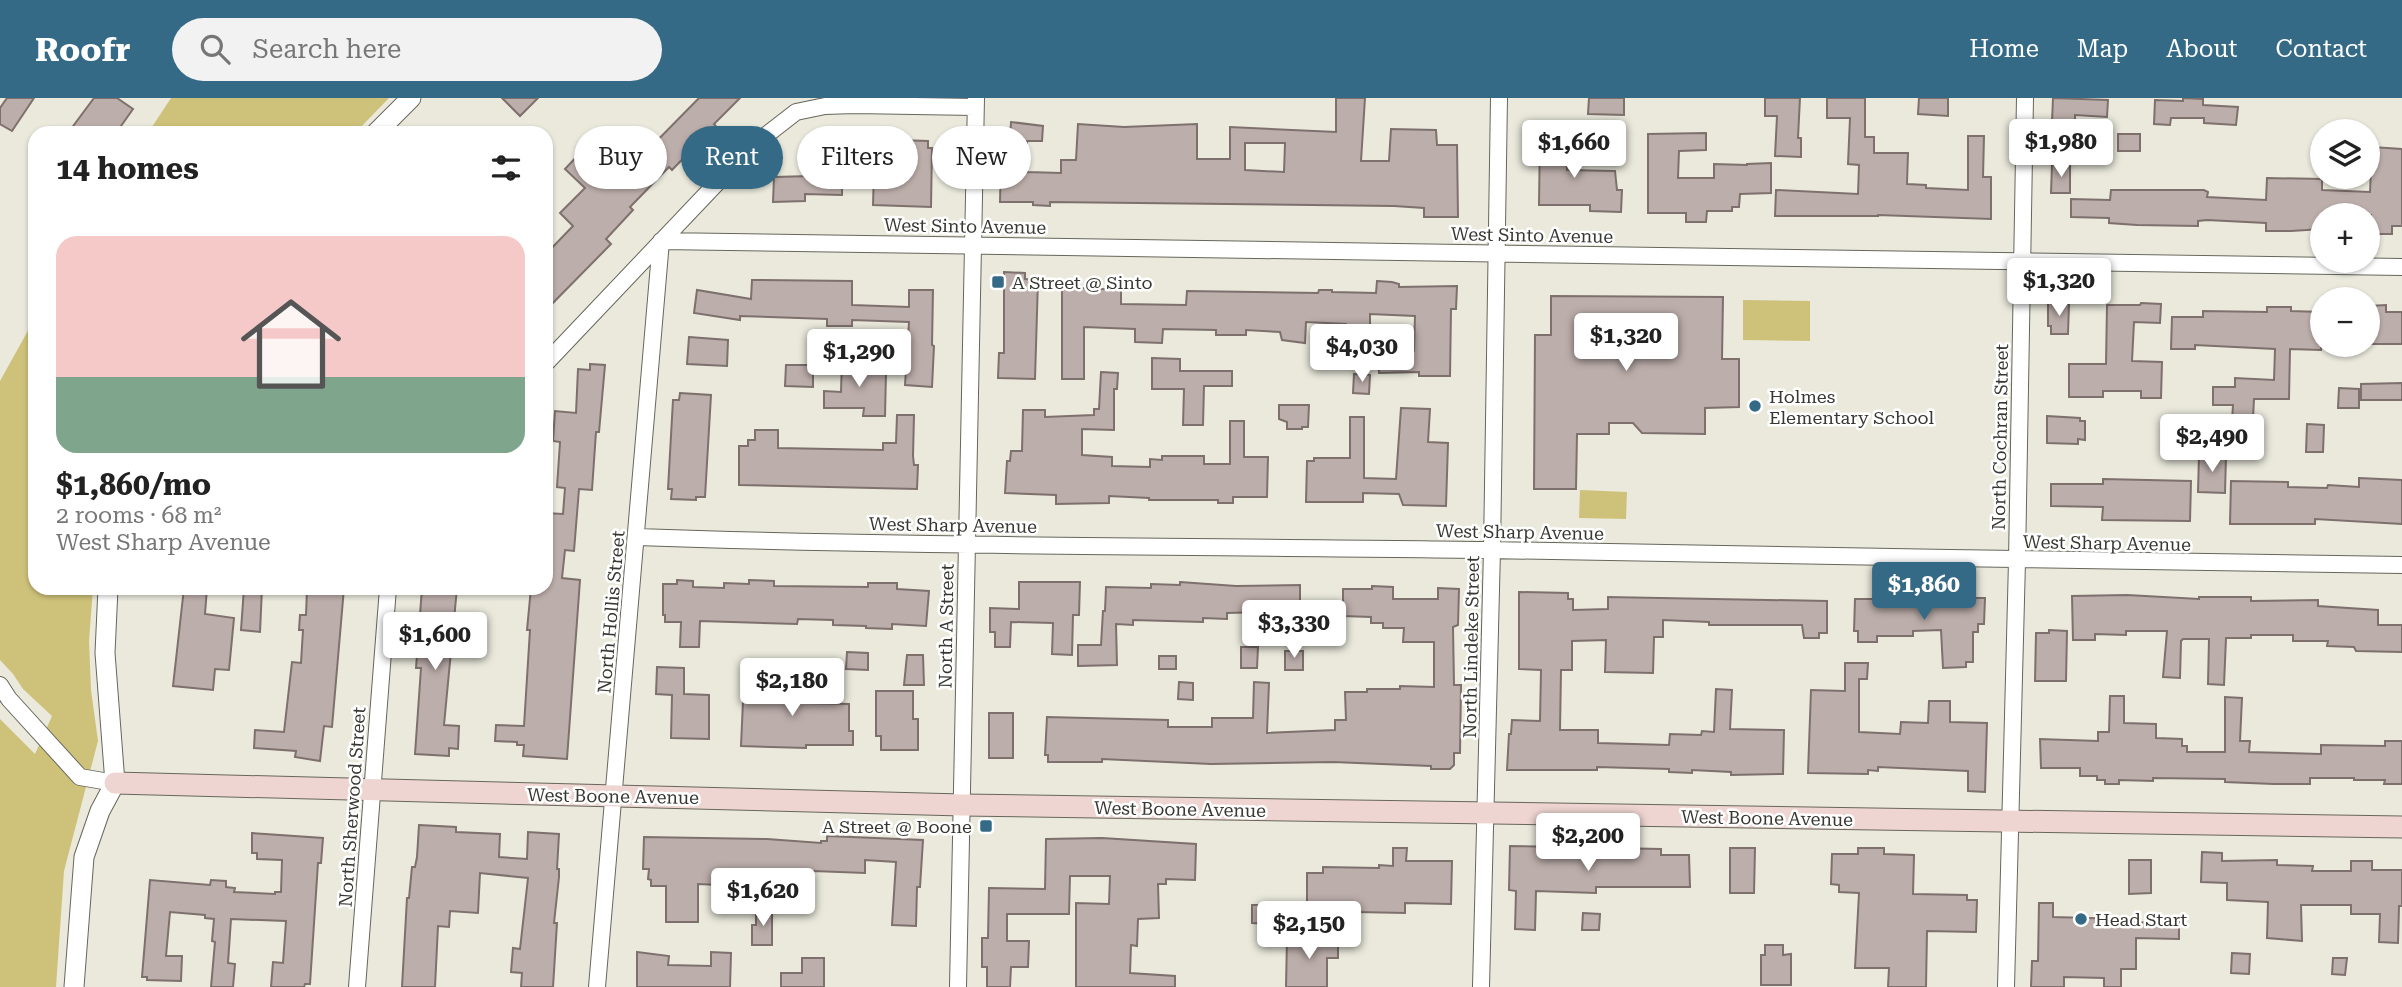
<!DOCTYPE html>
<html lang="en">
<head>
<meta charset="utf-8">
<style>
	:root { --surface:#fff; --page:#f2f2f2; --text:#222; --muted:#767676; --accent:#356a86 }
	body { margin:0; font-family:"Roboto Serif",serif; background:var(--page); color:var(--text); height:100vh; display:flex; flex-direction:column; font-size:26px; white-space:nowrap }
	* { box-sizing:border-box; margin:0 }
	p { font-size:23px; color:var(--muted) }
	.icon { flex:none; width:38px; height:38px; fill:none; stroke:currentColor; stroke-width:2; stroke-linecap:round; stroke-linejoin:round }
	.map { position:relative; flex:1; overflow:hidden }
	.side { position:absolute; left:28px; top:28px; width:525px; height:469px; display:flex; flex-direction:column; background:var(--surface); border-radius:21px; box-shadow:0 2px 5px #0004 }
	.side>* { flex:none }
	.hud { position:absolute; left:574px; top:28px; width:665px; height:63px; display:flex; gap:14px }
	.buttons { position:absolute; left:2310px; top:21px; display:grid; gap:14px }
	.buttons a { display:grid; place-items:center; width:70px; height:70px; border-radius:50%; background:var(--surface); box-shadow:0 2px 5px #0004; font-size:35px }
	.price { position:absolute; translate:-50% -60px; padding:0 16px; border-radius:7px; background:#fff; color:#222; font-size:23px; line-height:46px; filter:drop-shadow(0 2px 4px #0008) }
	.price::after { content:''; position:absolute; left:50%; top:42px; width:21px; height:16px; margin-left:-10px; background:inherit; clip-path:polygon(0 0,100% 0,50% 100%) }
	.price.selected { background:var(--accent); color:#fff }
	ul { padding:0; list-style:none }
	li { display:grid; align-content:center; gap:14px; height:371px; padding:0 28px }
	li span { display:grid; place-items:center; height:217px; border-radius:21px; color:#555 }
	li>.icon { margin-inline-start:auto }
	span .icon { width:126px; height:126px; fill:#fffc; stroke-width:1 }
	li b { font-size:30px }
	h2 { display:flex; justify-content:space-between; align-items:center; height:84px; padding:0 28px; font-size:30px }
	.tag { padding:0 24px; border-radius:32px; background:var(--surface); box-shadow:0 2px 5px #0004; font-size:24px; line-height:63px }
	.tag.selected { background:var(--accent); color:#fff }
	header { display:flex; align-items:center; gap:42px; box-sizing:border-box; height:98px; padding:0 35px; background:var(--accent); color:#fff }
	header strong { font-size:33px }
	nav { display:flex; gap:38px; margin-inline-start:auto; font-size:24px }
	.search { width:490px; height:63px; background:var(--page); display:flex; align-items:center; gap:18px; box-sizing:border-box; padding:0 24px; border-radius:38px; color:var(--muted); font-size:26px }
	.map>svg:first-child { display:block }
	.green { fill:#cec27a }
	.building { fill:#bcaeab; stroke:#7d706d; stroke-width:2; fill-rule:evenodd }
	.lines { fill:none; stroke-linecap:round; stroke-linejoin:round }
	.minor-casing { stroke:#67665b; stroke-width:18 }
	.tertiary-casing { stroke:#67665b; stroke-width:21 }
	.secondary-casing { stroke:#67665b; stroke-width:23 }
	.minor { stroke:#fff; stroke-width:16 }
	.tertiary { stroke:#fff; stroke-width:19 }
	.secondary { stroke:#eed5d1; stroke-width:21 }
	.poi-dot { fill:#356a86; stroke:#fff; stroke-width:2.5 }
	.labels { text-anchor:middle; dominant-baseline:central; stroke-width:5; stroke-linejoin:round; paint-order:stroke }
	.street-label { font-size:18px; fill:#383833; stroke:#fff }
	.poi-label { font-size:18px; fill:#383833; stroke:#fff; text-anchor:start }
</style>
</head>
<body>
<header>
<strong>Roofr</strong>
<div class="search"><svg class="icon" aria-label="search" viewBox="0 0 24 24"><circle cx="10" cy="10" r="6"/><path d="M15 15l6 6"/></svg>Search here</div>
<nav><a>Home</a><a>Map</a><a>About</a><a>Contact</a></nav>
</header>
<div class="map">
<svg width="2402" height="889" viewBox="0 0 2402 889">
	<rect width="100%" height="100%" fill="#eae9dc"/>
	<path class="green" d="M171,0H389L355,35H148Z
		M1743,202L1810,203V243L1743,242Z
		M35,220V490H93L89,543L91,592L98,643L64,773L56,889H0V621L35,656L52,618L23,591L13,576L0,562V283Z
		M1580,392L1627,394L1626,421L1579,420Z"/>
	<path class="building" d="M7,0H34L12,33L0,26V10Z
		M94,0H117L133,11L116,35H68Z
		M502,0H538L520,18Z
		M699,0H740L714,26L720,33L706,48L700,43L672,72L669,69L630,109L633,112L606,141L611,146L546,212V156L573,128L560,115L585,90L565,71L581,54L606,79L630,54L638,62Z
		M1336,0H1365L1361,63H1389L1391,31L1436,32L1437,47H1457L1458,119H1424V110L1394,108L1050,104V108L1033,107V104H1000L1001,59H1009L1011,24L1043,28L1042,43H1027V74L1061,75V62H1076L1078,26L1124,29L1197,26V61H1230V29L1336,34ZM1245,45H1285L1284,74L1245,72Z
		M1589,0H1624V17L1588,16Z
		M1765,0H1800L1798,40H1801V59L1775,58L1777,18H1765Z
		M1827,0H1865V39H1874V55H1908L1907,86L1926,87V90L1968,92V38H1984L1983,79H1991V121L1878,117V118H1775L1776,92L1858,96L1859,67L1848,66L1850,20H1827Z
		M1919,0H1948V18L1918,16Z
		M2053,0L2108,2L2107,19L2075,17V24H2052Z
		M2183,0L2203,1V7L2238,9L2236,27L2204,25V20H2171L2170,27L2154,26L2155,2L2183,3Z
		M829,34L869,36V41L928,43V50H932L931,109L873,107L874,71H842V97L805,96V103L773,104L774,79L811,78V65L828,63Z
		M1540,35H1568L1567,72L1615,73L1617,92H1622L1621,114L1590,113V107H1539Z
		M1706,35V52L1679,53L1678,80H1714V66L1747,67V66L1771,65V95L1740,96L1739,109H1732V113H1707L1706,124H1686V115H1648V36Z
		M2118,36H2140V53H2118Z
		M2372,49L2402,51V128H2392V136H2371V117H2322V131L2291,133H2266V125L2207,122L2198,123V128L2137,127L2109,125V120L2071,119V101L2110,102L2111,92H2204L2208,94L2207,99L2266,102L2267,80L2322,81V92L2370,94Z
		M2052,67H2070V95H2051Z
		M1004,174L1025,175V181L1038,182L1035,281L998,280L999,255H1004Z
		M752,182L852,183V207L909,209V192H933L932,247L934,248L932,289L905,287L909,224L852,222V228H827V221L740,218V222L694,215L697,192L751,201Z
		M1377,183L1392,184L1399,186V189L1457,188L1456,211H1451L1450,278H1419V274L1379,275L1378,254L1414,253L1415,218L1370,216V231L1346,230V226L1306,224L1305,245L1282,242L1280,234L1246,232V237H1216V232L1163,231L1162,245L1135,244V231L1084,229V281H1062V189L1121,192V206L1186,207L1187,193L1318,195L1319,192H1332V194L1376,195Z
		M1551,198L1723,199L1722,261H1739V309L1705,310V336L1642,335L1633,325H1609V336H1577L1576,391H1534L1535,237H1551Z
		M2048,205H2069L2068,236H2051V228H2048Z
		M2141,205L2161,206L2160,225L2134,224L2132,263L2162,264L2161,300H2141V293H2103V299H2069V266H2106L2107,207H2140Z
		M2386,207V214H2402V246H2368V208Z
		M2267,209H2291V213L2322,214L2321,252L2290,251L2289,301H2254L2252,340L2231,339L2233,307H2213V289H2235V280L2274,282L2275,251L2195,247V251H2171L2172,219H2203V213L2267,214Z
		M689,239L728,242L727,268L687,266Z
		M842,259H863V274L886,275L885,318H863L864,310H824V293L841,294Z
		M1152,260L1180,261V273H1232V288H1204L1203,327H1183L1184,291H1152Z
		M590,266L605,267L599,334H596L592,392L579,391L574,453L565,452L562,480L580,482L567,661L523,658L524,647H517V644L495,643L496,627L524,628L530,532H527L531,490H546V415L563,416L565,390L557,389L560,344L553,343L555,313L576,315L578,271L590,272Z
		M786,267H813V289L785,288Z
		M1101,274L1118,275L1117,291H1114V332L1082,331V357L1112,359V368L1150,369V361L1162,362V358H1204V366H1230V323H1244V359H1268L1267,399H1233V405H1218V402H1149V400L1109,398V405L1056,406V397L1005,395L1007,363H1010L1011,353H1022L1023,312H1045V319L1094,317V311H1099Z
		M1354,276L1370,277L1369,296L1353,295Z
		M2402,285V302H2361V286Z
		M2339,290L2359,291V310H2338Z
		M680,295L711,297L705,399H696V402L671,401L672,391H668L673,302H679Z
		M1279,307H1309L1308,329H1302V331H1287V324L1279,321Z
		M1401,310L1430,311L1428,344L1448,345L1446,408L1403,407L1399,396L1363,395V404H1306L1307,363H1314V360H1350V319H1364V380L1396,381Z
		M897,317H914L913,358L914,367H918L917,391L739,387V348H748V342H755V332H778V350L883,352V345H896Z
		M2047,318L2080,320V323H2085V342L2078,341V346L2047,345Z
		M2307,326L2324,327L2323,354H2306Z
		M2173,327H2188L2187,346H2172Z
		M2199,357L2226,358L2225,395L2198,394Z
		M2359,380L2402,382V426L2315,421V426H2230L2231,383L2288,384V389L2327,390L2328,387L2359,389Z
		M2103,381L2191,383L2190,423L2102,422L2103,409L2051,408V386H2103Z
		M677,482L693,483V489L724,490V485L749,486V482L774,483V488L868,489V485H897V491L929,493L926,528L892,526V531L866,530V528L833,527V522L798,521L797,526L700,523L699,549H680L681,524H665V517H663V486H677Z
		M1019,484H1080L1079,517H1073L1072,557L1052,556L1053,525L1011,524L1010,549H995V534H990V510L1019,511Z
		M1180,484L1236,488L1300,487V513L1227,515V521L1203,520V524L1133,522V527L1116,526L1117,567L1078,568V547H1101L1103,513H1105L1106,489L1151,490V486L1180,487Z
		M1372,488L1393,489V501H1438V490L1459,491L1458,527L1453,529L1454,587H1461L1460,655H1454V667L1450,671H1431V668L1333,664L1211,666L1102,661V664H1048V657H1045L1047,619L1168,622V629H1212V620H1253L1254,584L1269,585L1267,635L1335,632V622H1346L1345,594H1367V591H1400V588L1434,589V544H1403L1404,530H1383V525H1371V519L1343,518V491H1372Z
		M184,490H207L205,516L234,520L229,572L215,571L213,592L173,588Z
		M244,490H262L260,534L241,532Z
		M310,490H344L332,629L324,628L320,663L295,659L296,653L254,650L255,632L284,634L292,564L301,565L303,532H299L300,517H306L307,491Z
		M422,490H457L444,627L459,628L458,651L449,650V658L415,656L421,570H416Z
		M1519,494L1568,495V501H1573V512L1608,511V499L1827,503V535H1819V540H1804L1802,527H1709V524L1663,522V539H1654L1653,575L1605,574L1606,542L1572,543V572H1561L1560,632H1598V645L1669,647L1670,636L1701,637L1702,633L1714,634L1716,591L1732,592L1730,631L1784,632L1783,676L1731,677V674L1692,672V675L1669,674V671L1597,669V672H1507L1509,636H1511L1512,622L1540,623L1541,572L1519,571Z
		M1898,496L1912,497V500H1985L1984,526H1978V534H1973V564H1966V569L1943,570L1941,532L1913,533V538H1877V544H1858V533H1854L1855,501H1898Z
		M2127,497L2199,501V499H2251V503L2318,502V508L2378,512V527H2402V554L2356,553L2354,549L2327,548L2328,543H2293V537H2251V540H2226L2224,587L2208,586L2209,541H2183L2181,543L2180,580L2163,579L2167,533H2126V537L2095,536V542H2073L2072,498Z
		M2049,532L2067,533L2066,583H2035L2036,535H2049Z
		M1241,549H1258L1257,570H1241Z
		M1285,553H1303V572H1285Z
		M847,554L868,555V572L846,571Z
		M907,557H923L924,587H904Z
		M1159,558H1176V571H1159Z
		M1845,565H1868L1867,581H1859V634L1900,636L1901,624L1928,625L1929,603H1950V624L1987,625L1985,694L1968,693V673L1878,669V673L1868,672V676L1808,675L1811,592L1845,593Z
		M657,569L684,570V596L709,597V641L671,640L672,597L656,596Z
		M763,571H792L791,600H804V605L849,606V633H853V647H806V650L741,648L743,603L764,604Z
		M1179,584L1193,585V602L1178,601Z
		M876,593H913V621H918V652H881V638H876Z
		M2110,598H2124V625L2156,626V640L2182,641V648H2187V654H2225V599L2242,600L2240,643H2250L2249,654L2321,656V647L2385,648V643H2402V686H2384L2385,682H2354V680H2310V686H2274L2225,684V681L2153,680V683L2119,682V686H2105V682H2097V678H2080V670H2041L2040,641L2098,643V634H2109Z
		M989,615H1013V660H989Z
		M419,727L456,729V734L500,736L499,759L527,761L528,734L559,736L557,771H559V779L554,825H557L553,889H521L522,875L511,874L513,850L520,851L528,780L480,775L478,815L450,813L449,829L438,828L435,889H402L407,800H409L412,769H415L417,759Z
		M252,735L323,740L321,765H318L310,886H305L304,889H271L273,864L283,865L286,823L231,821L228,865L235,866L233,889H211L215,844L212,843L214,821L205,820V817L170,814L166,858H182L181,883L147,882V879H142L150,782L210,787L211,782L226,783V789L235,790L234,794L275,796V794H281L282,762L257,761V755H252Z
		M827,738L923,742L920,789H917L916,828L892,827L896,764L865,762V775L813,773L812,810H795L796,774H767L765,789L698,786V824H666V788H651V782L648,781L649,771H643L644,739L767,741L821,745V743H827Z
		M1102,740L1196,746L1195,782L1166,781V786H1158L1159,820L1138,821L1137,848L1131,847L1130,875L1175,878V889H1076V805L1109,806L1110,778H1070L1069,816H1007V843H1029L1028,869H1011L1010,889H987V869H982V840H988L989,790L1045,791L1046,741Z
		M1510,748L1661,751V757H1689L1690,789H1596V795L1536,793L1535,832L1515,831L1516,793L1509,792Z
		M1393,750H1407L1406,763H1452L1451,806L1405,805V815L1307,813V775H1323V769L1379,770V767L1393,768Z
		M1730,750H1755L1754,795H1730Z
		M1858,750H1884V756L1914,757L1913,796L1967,797V802H1977L1976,834L1927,833L1926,889H1888L1889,870H1855L1859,795L1839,794V787L1831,786L1832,756H1858Z
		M2202,754L2222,755V763L2277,762V767L2313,768L2312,773H2351V763H2372V772H2402V808H2399L2398,845L2379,844L2380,816H2351V807H2301L2302,843L2267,840L2268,804L2227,802V785L2201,784Z
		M2129,762H2151V795L2129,796Z
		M2039,805H2053V819L2124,821V825L2179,823V841L2136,840V871H2121V889H2104V880L2064,879V889H2031L2032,863H2038Z
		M1252,807H1269V826L1252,825Z
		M756,810H772V847H752V827H756Z
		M1583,815L1600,816L1599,832H1582Z
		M1287,840L1338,841V860H1327V889H1286Z
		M1765,847H1783V857L1791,856V887H1761V857H1765Z
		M637,854L669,858L668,867L711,868V854L731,855L730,889H637Z
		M2232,855L2250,856L2249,876L2231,875Z
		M802,860H824V889H781V875H802Z
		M2333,860H2347L2345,877L2332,876Z"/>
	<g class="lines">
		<defs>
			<path id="minor" d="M546,265L751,49L796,14L825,8L854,7L975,9
				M637,439C920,449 1204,448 1488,452C1793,456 2097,464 2402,467
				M0,587L9,601L80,679L115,685
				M357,889L388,490
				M597,889L661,143L2402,169
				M958,889L976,0
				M1481,889L1492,452L1499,0
				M2006,889L2017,463L2025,0"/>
			<path id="tertiary" d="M376,35L411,0
				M74,889L84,759L100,713L115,685L105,555L108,490"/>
			<path id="secondary" d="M115,685L962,707L2402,729"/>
		</defs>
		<use href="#minor" class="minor-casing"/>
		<use href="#tertiary" class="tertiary-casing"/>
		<use href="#secondary" class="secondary-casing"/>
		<use href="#minor" class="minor"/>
		<use href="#tertiary" class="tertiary"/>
		<use href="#secondary" class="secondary"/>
	</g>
	<g class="poi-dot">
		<rect x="991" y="177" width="14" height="14" rx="3.5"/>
		<circle cx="1755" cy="308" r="7"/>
		<rect x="979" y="721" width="14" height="14" rx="3.5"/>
		<circle cx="2081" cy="821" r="7"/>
	</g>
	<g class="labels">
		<g class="street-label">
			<text transform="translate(965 128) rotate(1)">West Sinto Avenue</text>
			<text transform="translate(1532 137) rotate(1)">West Sinto Avenue</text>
			<text transform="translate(2000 339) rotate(-89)">North Cochran Street</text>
			<text transform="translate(953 427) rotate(1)">West Sharp Avenue</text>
			<text transform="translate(1520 434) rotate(1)">West Sharp Avenue</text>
			<text transform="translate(2107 445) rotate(1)">West Sharp Avenue</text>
			<text transform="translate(611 514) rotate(-85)">North Hollis Street</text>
			<text transform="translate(946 528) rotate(-89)">North A Street</text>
			<text transform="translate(1471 549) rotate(-89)">North Lindeke Street</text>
			<text transform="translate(613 698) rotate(1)">West Boone Avenue</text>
			<text transform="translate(352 709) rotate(-86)">North Sherwood Street</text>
			<text transform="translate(1180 711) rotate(1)">West Boone Avenue</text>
			<text transform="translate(1767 720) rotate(1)">West Boone Avenue</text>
		</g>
		<g class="poi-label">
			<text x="1012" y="184">A Street @ Sinto</text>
			<text x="1769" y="298">Holmes<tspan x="1769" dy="21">Elementary School</tspan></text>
			<text x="972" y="728" text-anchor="end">A Street @ Boone</text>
			<text x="2095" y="821">Head Start</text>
		</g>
	</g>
</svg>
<div class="buttons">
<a><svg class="icon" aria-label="layers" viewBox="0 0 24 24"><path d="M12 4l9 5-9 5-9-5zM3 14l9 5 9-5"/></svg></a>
<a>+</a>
<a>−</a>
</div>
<b class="price" style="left:2061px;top:81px">$1,980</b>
<b class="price" style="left:1574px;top:82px">$1,660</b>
<b class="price" style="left:2059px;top:220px">$1,320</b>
<b class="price" style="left:1626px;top:275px">$1,320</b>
<b class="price" style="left:1362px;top:286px">$4,030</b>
<b class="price" style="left:859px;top:291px">$1,290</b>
<b class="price" style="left:2212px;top:376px">$2,490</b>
<b class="price selected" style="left:1924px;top:524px">$1,860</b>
<b class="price" style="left:1294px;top:562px">$3,330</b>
<b class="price" style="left:435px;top:574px">$1,600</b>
<b class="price" style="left:792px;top:620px">$2,180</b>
<b class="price" style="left:1588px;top:775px">$2,200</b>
<b class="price" style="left:763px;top:830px">$1,620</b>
<b class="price" style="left:1309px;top:863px">$2,150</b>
<div class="hud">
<a class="tag">Buy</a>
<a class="tag selected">Rent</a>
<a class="tag">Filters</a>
<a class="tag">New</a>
</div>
<section class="side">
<h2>14 homes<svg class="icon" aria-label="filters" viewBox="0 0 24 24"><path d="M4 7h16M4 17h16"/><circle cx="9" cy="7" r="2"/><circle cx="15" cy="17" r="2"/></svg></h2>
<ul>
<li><span style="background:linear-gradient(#f6c9c9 65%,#7fa58c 0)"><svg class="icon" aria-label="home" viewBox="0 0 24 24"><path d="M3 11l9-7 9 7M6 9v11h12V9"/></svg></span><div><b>$1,860/mo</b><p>2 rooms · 68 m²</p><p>West Sharp Avenue</p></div></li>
</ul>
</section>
</div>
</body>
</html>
